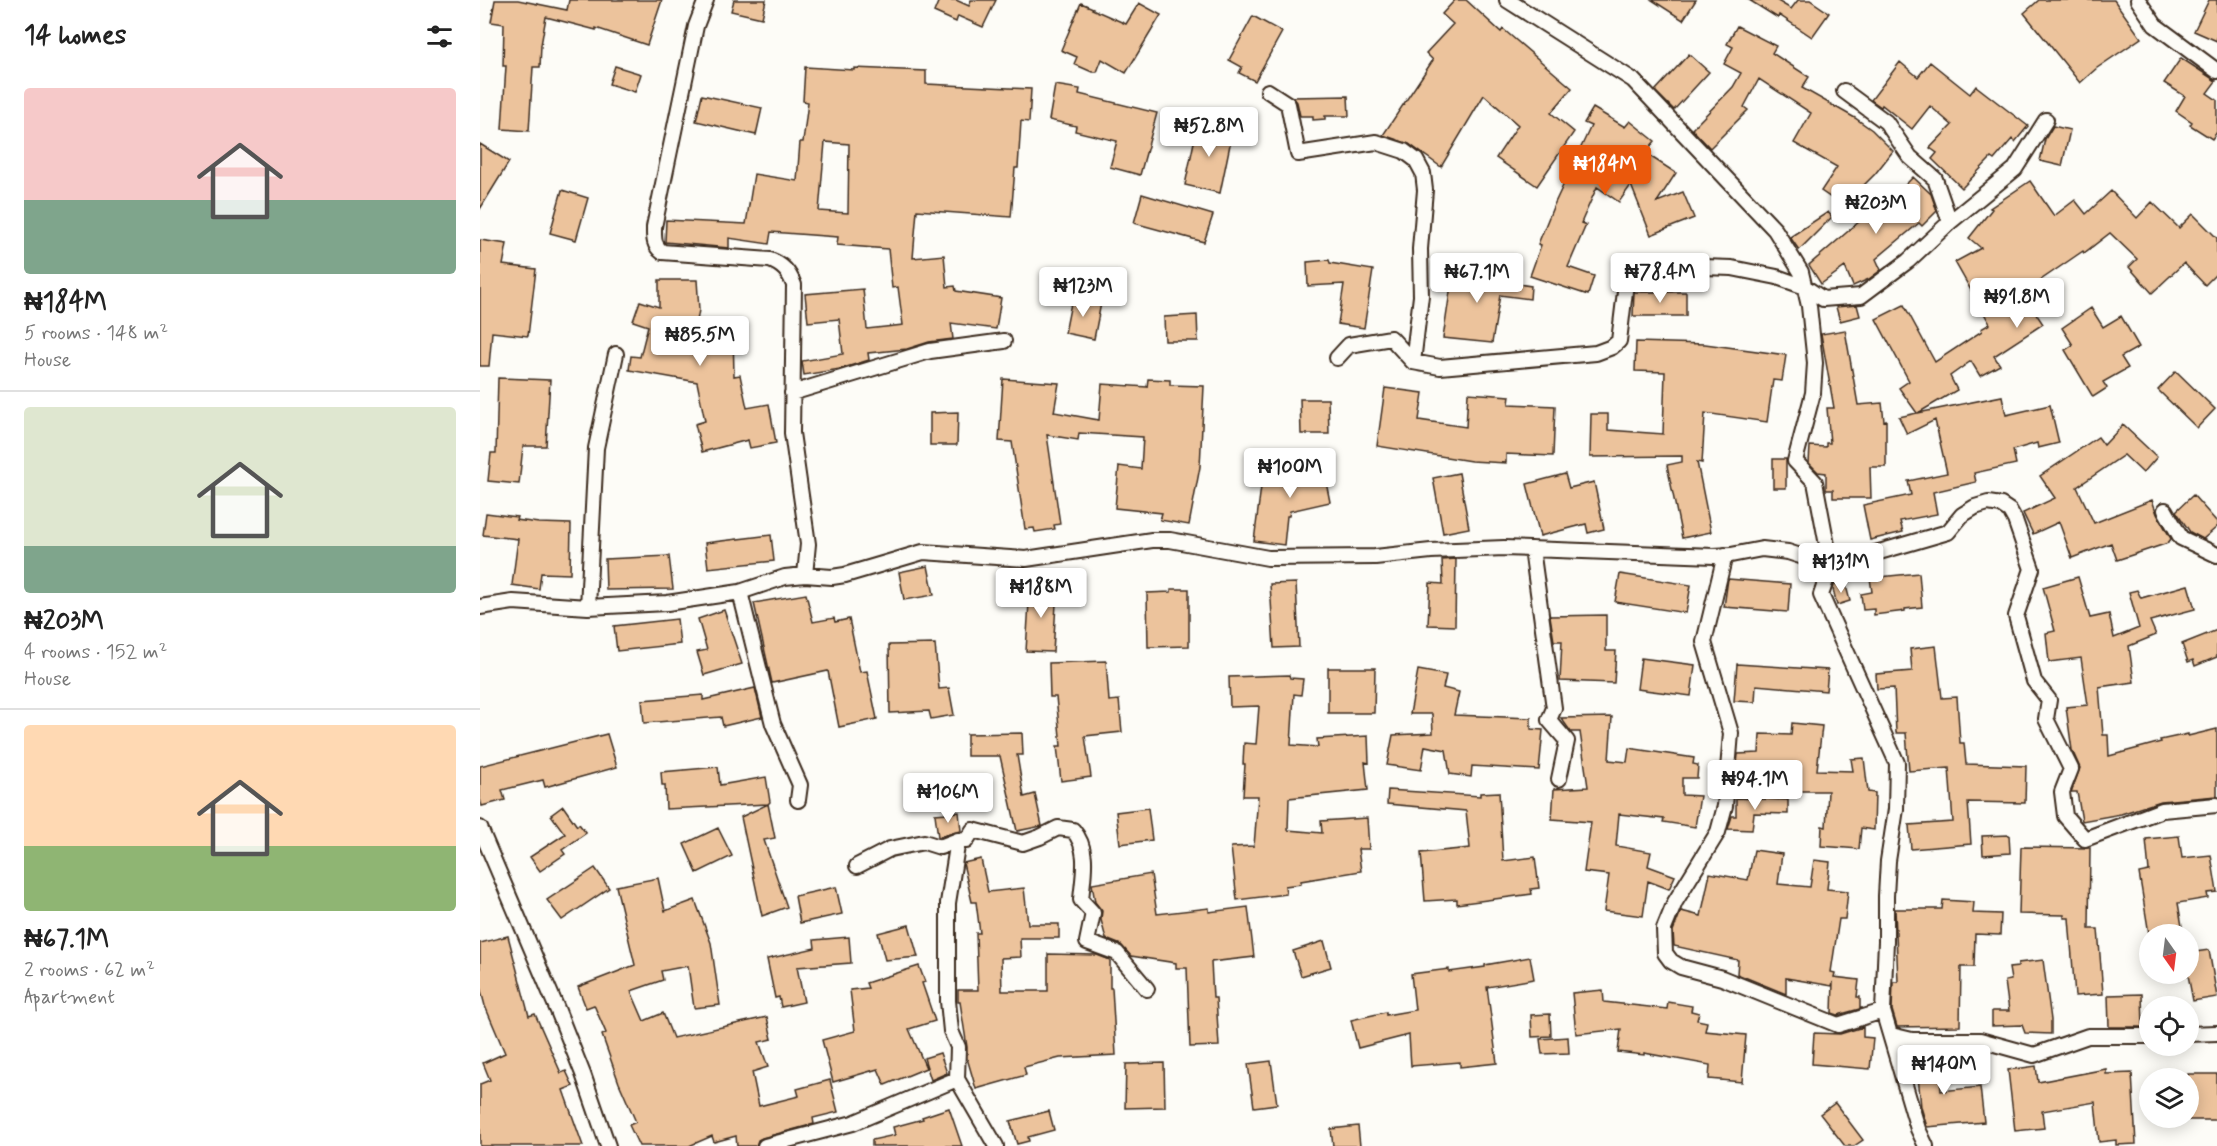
<!DOCTYPE html>
<html lang="en">
<head>
<meta charset="utf-8">
<style>
	:root { --surface:#fff; --page:#f2f2f2; --text:#222; --muted:#767676; --line:#e0e0e0; --accent:#ea580c }
	body { margin:0; font-family:Mynerve,sans-serif; background:var(--page); color:var(--text); height:100vh; display:flex; flex-direction:column; font-size:22px; white-space:nowrap }
	* { box-sizing:border-box; margin:0 }
	p { font-size:20px; color:var(--muted) }
	.icon { flex:none; width:33px; height:33px; fill:none; stroke:currentColor; stroke-width:2; stroke-linecap:round; stroke-linejoin:round }
	.map { position:relative; flex:1; overflow:hidden }
	.sheet { display:flex; flex-direction:column; background:var(--surface); width:480px }
	.sheet>* { flex:none }
	.needle { width:39px; rotate:166deg }
	.fabs { position:absolute; left:1659px; top:924px; display:grid; gap:12px }
	.fabs a { display:grid; place-items:center; width:60px; height:60px; border-radius:50%; background:var(--surface); box-shadow:0 3px 15px #0003; font-size:30px }
	.price { position:absolute; translate:-50% -51px; padding:0 14px; border-radius:6px; background:#fff; color:#222; font-size:20px; line-height:39px; filter:drop-shadow(0 2px 3px #0008) }
	.price::after { content:''; position:absolute; left:50%; top:36px; width:18px; height:14px; margin-left:-9px; background:inherit; clip-path:polygon(0 0,100% 0,50% 100%) }
	.price.on { background:var(--accent); color:#fff }
	ul { padding:0; list-style:none }
	li { display:grid; align-content:center; gap:12px; height:318px; padding:0 24px }
	li+li { border-top:2px solid var(--line) }
	li span { display:grid; place-items:center; height:186px; border-radius:6px; color:#555 }
	li>.icon { margin-inline-start:auto }
	span .icon { width:108px; height:108px; fill:#fffc; stroke-width:1 }
	li b { font-size:26px }
	h2 { display:flex; justify-content:space-between; align-items:center; height:72px; padding:0 24px; font-size:26px }
	main { display:flex; flex:1; min-height:0 }
	.map>svg:first-child { display:block }
	.building { fill:#ecc39c; stroke:#3b2a1e; stroke-width:1.5; fill-rule:evenodd }
	.lines { fill:none; stroke-linecap:round; stroke-linejoin:round }
	.street-casing { stroke:#3b2a1e; stroke-width:18 }
	.street { stroke:#fdfcf7; stroke-width:14 }
</style>
</head>
<body>
<main>
<section class="sheet">
<h2>14 homes<svg class="icon" aria-label="filters" viewBox="0 0 24 24"><path d="M4 7h16M4 17h16"/><circle cx="9" cy="7" r="2"/><circle cx="15" cy="17" r="2"/></svg></h2>
<ul>
<li><span style="background:linear-gradient(#f6c9c9 60%,#7fa58c 0)"><svg class="icon" aria-label="home" viewBox="0 0 24 24"><path d="M3 11l9-7 9 7M6 9v11h12V9"/></svg></span><div><b>₦184M</b><p>5 rooms · 148 m²</p><p>House</p></div></li>
<li><span style="background:linear-gradient(#dfe7d0 75%,#7fa58c 0)"><svg class="icon" aria-label="home" viewBox="0 0 24 24"><path d="M3 11l9-7 9 7M6 9v11h12V9"/></svg></span><div><b>₦203M</b><p>4 rooms · 152 m²</p><p>House</p></div></li>
<li><span style="background:linear-gradient(#ffd9b3 65%,#8fb573 0)"><svg class="icon" aria-label="home" viewBox="0 0 24 24"><path d="M3 11l9-7 9 7M6 9v11h12V9"/></svg></span><div><b>₦67.1M</b><p>2 rooms · 62 m²</p><p>Apartment</p></div></li>
</ul>
</section>
<div class="map">
<svg width="1737" height="1146" viewBox="0 0 1737 1146">
	<rect width="100%" height="100%" fill="#fdfcf7"/>
	<filter id="ink" filterUnits="userSpaceOnUse"><feTurbulence type="fractalNoise" baseFrequency=".0167" numOctaves="2"/><feDisplacementMap in="SourceGraphic" scale="12" xChannelSelector="R" yChannelSelector="G"/><feConvolveMatrix kernelMatrix="1 2 1 2 8 2 1 2 1" color-interpolation-filters="sRGB"/></filter>
	<g filter="url(#ink)">
		<path class="building" d="M15,0H38L87,10L89,0H182L167,45L116,28V30L66,17L61,45L60,67H53L49,131L22,129L26,66H23L24,24L11,22Z
			M254,0H286L282,18L251,11Z
			M459,0H476L489,6L491,0H516L503,27L478,16L476,22L454,12Z
			M975,0H986L1021,32L1023,29L1092,88L1071,113L1094,132L1057,186L1016,158L1038,125L1004,95L961,167L929,144L903,135L953,60L946,53L973,24L962,14Z
			M1172,0H1216L1203,20Z
			M1269,0H1296L1311,9L1318,0H1330L1349,13L1332,37L1299,15L1298,18Z
			M1559,0H1634L1661,38L1617,68L1600,83L1544,13Z
			M1729,0H1737V41L1714,31Z
			M601,3L613,8L612,9L646,24L659,3L681,15L646,73L622,59L617,72H612L594,64L597,57L581,50Z
			M773,16L802,32L775,81L759,73L762,67L749,60Z
			M1257,26L1296,46L1292,53L1329,77L1322,88L1375,118L1392,130L1413,151L1395,174L1363,206L1341,191L1357,167L1314,143L1331,113L1279,79L1264,107L1268,110L1230,148L1212,129L1253,87L1261,73L1244,64L1253,47L1247,44Z
			M1209,54L1229,72L1194,110L1175,91Z
			M1701,58L1736,81L1727,93L1737,100V132L1732,139L1710,125L1712,122L1696,111L1705,96L1684,83Z
			M1420,62L1438,77L1450,62L1490,94L1496,86L1548,126L1535,142L1532,139L1514,160L1511,158L1482,188L1452,159L1457,153L1450,148L1472,125L1450,106L1432,129L1402,105L1401,107L1391,100Z
			M135,66L161,74L155,92L129,84Z
			M325,67L374,70V68L446,71V84L551,89L549,122L541,121L538,168H535L531,217L437,210L433,258L464,255L467,287L475,286L476,291L521,298L516,329L471,323L473,339L449,342L427,349L388,353L389,360L360,369L324,375L322,361L363,354L359,319L328,322L325,294L383,289L387,329L423,325L418,287L412,288L408,249L357,245L358,237L291,232L289,244L249,238V248L185,242L186,220L266,224L274,174L317,181L320,142H323L328,102L323,101ZM345,142L369,144L368,213L339,211Z
			M575,85L600,89L599,94L677,113L660,175L630,167L637,141L595,131L596,126L569,120Z
			M222,95L282,108L276,135L216,121Z
			M868,96L869,116H845V119L833,120V116H820L817,102L813,97Z
			M1113,108L1145,127L1150,121L1175,141L1165,153L1196,173L1177,202L1203,192L1214,218L1171,235L1151,185L1139,202L1117,187L1101,223L1106,225L1088,267L1114,276L1108,295L1050,276L1061,245L1058,244L1073,207L1111,126L1104,123Z
			M718,123L753,130L740,193L705,185Z
			M1573,126L1590,130L1582,166L1560,161L1565,139Z
			M0,144L29,162L0,209Z
			M1433,177L1451,194L1457,211L1442,226L1439,223L1396,259L1401,270L1389,279L1373,286L1365,267L1341,284L1329,265L1403,201L1406,205Z
			M1550,181L1574,216L1595,200L1606,214L1631,191L1657,218L1672,202L1699,228L1713,214L1737,238V273L1725,285L1704,263L1672,293L1649,267L1657,259L1630,233L1604,253L1603,251L1555,284L1556,286L1544,295L1563,324L1514,356L1520,365L1500,376L1491,361L1470,376L1477,390L1438,413L1522,396L1526,415L1570,405L1579,443L1558,448L1557,443L1533,450L1536,464L1494,473L1496,482L1453,492L1457,514L1420,521L1423,532L1390,540L1383,505L1431,495L1428,481L1467,473L1455,420L1427,434L1419,417L1437,413L1419,388L1429,381L1396,319L1424,305L1455,362L1502,331L1501,329L1510,324L1475,262L1501,248L1489,238L1512,209L1510,208Z
			M82,190L108,198L96,240L70,233Z
			M662,194L733,215L724,242L654,223Z
			M1348,212L1352,217L1319,250L1310,237Z
			M0,240L27,244L23,265L56,269L48,336L12,332L9,366H0Z
			M849,260L850,263L893,270L884,328L858,324L864,284L828,286L827,262Z
			M974,265L1007,270L1005,279L1051,286L1050,299L1020,295L1012,343L963,338Z
			M179,280H217L219,310L215,332L253,331L254,376L260,375L267,408L289,404L296,443L270,448L268,440L222,452L215,424L225,421L217,382L149,370L151,356L160,357L168,326L153,321L160,301L179,307Z
			M1154,292H1206V316H1153Z
			M592,298L621,303L614,339L585,333Z
			M1377,305L1380,316L1360,321L1356,307Z
			M1611,308L1623,327L1641,316L1659,347L1641,357L1648,368L1623,382L1627,388L1613,397L1585,350L1593,345L1582,328Z
			M717,315L718,341H685L684,317Z
			M1365,330L1378,405L1402,403L1404,421L1406,420V467H1390L1391,498H1353V490H1346V473L1338,472L1329,463L1330,446L1346,447V443H1350L1347,408H1354L1341,334Z
			M1156,342L1225,344L1306,355L1302,381L1293,380L1287,422L1225,413L1222,463L1217,462L1231,532L1202,538L1187,465L1202,462V456L1110,457L1111,414H1128V430L1183,434L1185,372L1155,371Z
			M1696,371L1735,409L1717,428L1678,390Z
			M18,378L70,380L66,446H43L39,484L8,481L11,453H16Z
			M523,379L579,383L574,412L619,420L622,384L667,387L668,379L690,380V385L724,386L720,467L709,525L680,520L682,513L635,508L639,466L661,469L663,437L599,433L598,440L567,435L580,524L574,525L575,529L555,532L554,528L545,529L532,442L519,441Z
			M905,388L943,393L939,420L986,427L988,393L1030,396L1029,404L1075,406L1073,456L1026,454V463L991,461L897,446Z
			M820,399H848L849,434H821Z
			M478,412L477,445H450V413Z
			M1643,425L1677,457L1663,473L1644,455L1597,487L1614,523L1672,500L1677,514L1691,539L1688,543L1637,560L1631,543L1592,558L1579,522L1553,534L1543,513L1575,498L1560,476L1618,437L1624,445Z
			M840,452L850,502L810,511L809,516H807L804,545L774,541L782,479L824,483L818,457Z
			M1293,459H1306V488H1293Z
			M979,473L989,528L963,533L953,478Z
			M1085,474L1089,488L1114,482L1124,529L1108,533L1106,524L1060,536L1047,484Z
			M1713,495L1737,522V527L1723,539L1710,532L1696,511Z
			M6,513L37,517L36,520L59,523L91,524L90,574L61,573L59,589L32,585L38,539L3,535Z
			M291,535L294,561L228,568L225,543Z
			M189,556L193,589L126,590L125,559Z
			M976,559L975,626L948,625L950,583L963,584L962,560Z
			M448,566L454,595L424,600L419,572Z
			M1439,573L1442,607L1425,609V611L1394,615V609L1383,610L1381,594L1392,592L1390,578Z
			M1140,574L1211,585L1206,613L1135,602Z
			M1598,577L1610,618L1629,614L1634,638L1659,628L1649,592L1657,590L1661,598L1708,585L1715,609L1670,621L1676,635L1649,646L1654,682L1619,687L1623,735H1628L1629,756L1681,742L1680,740L1708,734V736L1737,729V796L1681,801L1641,814L1602,821L1597,792H1591L1600,768L1592,750L1586,707L1608,705L1601,658L1569,662L1566,633L1575,631L1563,587Z
			M1248,579L1310,584L1308,612L1244,607Z
			M1365,582L1370,601L1357,605L1353,589L1354,585Z
			M816,583L819,647L794,648L790,584Z
			M550,586L577,588L573,652L546,651Z
			M691,589H709V646L668,647L667,593L691,592Z
			M326,594L333,622L354,618L355,622L369,619L380,672L387,671L397,719L359,727L348,671L292,683L274,603Z
			M244,610L262,664L224,675L217,652L227,650L218,619Z
			M1126,615V651H1136L1134,683L1080,681L1082,641H1074L1070,616Z
			M197,619L200,644L137,651L134,626Z
			M1737,630V657L1715,666L1713,660L1708,662L1702,644Z
			M455,644L459,689L469,688L474,715L451,719L449,711L410,713L409,645Z
			M1456,646L1462,698L1477,697L1480,743H1484L1486,764L1546,766L1545,803L1488,802L1491,844L1431,849L1429,825L1473,822L1469,768L1429,771L1426,733H1416L1414,688L1397,689L1396,674L1432,671L1430,649Z
			M1161,658L1215,665L1211,696L1157,689Z
			M626,661L629,701L639,700L642,732L605,736L611,777L581,781L577,746H581L576,697H570L569,663Z
			M1257,664L1348,670L1346,691L1276,685L1275,702L1254,701Z
			M848,668H895L894,713H848Z
			M938,670L966,675L963,688L979,692L974,715L1051,718V729L1063,730L1059,770L992,766L991,777L970,774L966,750L945,746L941,770L907,765L913,735L953,733L952,714H930Z
			M809,675L810,678L823,679L821,695L814,694L811,745L838,747L837,739L888,736L889,763L885,762L888,790L809,798L808,830L842,833L841,821L887,818L889,849H878L881,871L821,881V884L805,886L806,894L757,900L751,847L774,846L778,796H763L765,764H763L764,743L776,744L779,706L750,707L749,677Z
			M275,688L282,717L243,726L241,717L164,723L162,700L223,695V700Z
			M1132,717L1129,760L1147,762L1149,748L1214,758L1213,764L1218,765L1217,778H1202V795L1220,796L1215,827L1183,822L1184,819L1139,814L1136,846L1171,852L1168,866L1195,876L1189,889L1168,881L1163,916L1124,911L1129,875L1104,872L1111,822L1072,819L1074,789L1108,787L1100,732H1091L1081,718Z
			M1312,723L1342,726L1337,770L1373,771L1371,759L1384,758L1388,792L1395,793L1394,830L1381,828L1379,849L1341,846L1342,826L1346,827L1348,791H1317V774L1256,776L1258,754L1279,753L1280,734L1311,735Z
			M542,733L543,755H537L544,797L555,794L562,826L537,831L520,756H487V734Z
			M127,734L137,767L65,787L63,780L22,790L25,800L2,806L0,799V766Z
			M238,767L240,785L286,777L290,802L288,804L186,809L185,785H182L181,772Z
			M908,790L1000,796V793L1019,792L1023,861L1055,857L1059,888L1051,889L1052,894L977,904V899L945,901L941,853L990,848L986,811L907,804Z
			M1256,798L1308,800V814L1274,813L1272,830L1248,829L1252,816H1256Z
			M288,804L295,838L284,840L307,907L282,916L261,817Z
			M83,806L97,826L99,824L106,833L82,850L85,854L60,871L50,857L85,834L71,815Z
			M668,808L672,840L640,844L636,812Z
			M479,812L481,831L458,837L455,814Z
			M238,828L252,856L217,873L204,844Z
			M1529,835L1530,853L1503,855L1502,836Z
			M1699,836L1702,858L1731,855L1737,892L1727,893L1728,898L1698,903L1703,932L1669,934L1659,873L1669,871L1666,839Z
			M1541,847L1610,848L1609,929H1618L1623,994L1595,996L1589,918H1584V915L1539,914Z
			M1274,850L1302,854L1298,884L1330,887L1334,860L1350,862L1347,889L1368,891L1365,919H1359L1351,972L1355,973L1354,977L1379,980L1377,997H1380V1008H1383L1358,1015L1352,1013L1353,982L1352,986L1306,978V994L1257,974L1258,960L1194,946L1193,931L1201,911L1221,916L1230,873L1268,880Z
			M501,859L508,892L544,888L548,924H579V938H540L541,957L521,958L522,991H568V954L617,955L630,960V988H632L636,1055L580,1058L544,1067L546,1075L496,1089L487,1058V1047L480,1002H478V990H498L496,933H500L496,902H492L483,863Z
			M115,868L129,888L82,920L67,900Z
			M671,874L677,914L729,908V912L768,907L774,957L731,962L733,998H736L739,1046L710,1047L707,968H696V963L651,956L641,945L626,939L621,920L622,911L615,902L612,884Z
			M178,878L185,911L215,900L231,943L240,1005L214,1008L208,966L181,971L183,980L151,991L164,1021L183,1013L193,1038L287,1017L292,1039L279,1042L288,1067L272,1072L279,1106L319,1096L317,1089L350,1080L358,1112L333,1118L334,1124L282,1138L278,1140L276,1146H257L256,1136L234,1142L232,1136L209,1146H159L149,1125L156,1122L139,1083L122,1035L126,1033L114,1005L106,1008L98,987L155,965L136,886Z
			M356,887L362,914L320,923L315,896Z
			M1463,900L1494,902L1493,913L1521,914L1520,935L1495,934L1494,967H1481L1480,1026L1417,1027L1412,1010L1413,982H1418L1415,909H1462Z
			M429,925L438,957L405,960L398,933Z
			M28,936L49,1016L55,1014L81,1073L86,1071L93,1086L83,1090L103,1146H0V1084L10,1080L3,1063L25,1053L5,1006L0,987V943Z
			M369,937L371,963L317,967L324,1002L301,1007L299,997L295,998L287,959L335,948L334,940Z
			M844,941L851,967L821,976L813,951Z
			M1729,950L1737,997L1713,1001L1708,975V953Z
			M1050,957L1054,979L1007,987L1017,1063L980,1067V1062L931,1066L929,1035L878,1048L871,1020L906,1012V1015L935,1010L931,974L969,969V972L1005,967V965Z
			M1563,960L1571,1020V1034L1545,1033L1542,1025L1512,1026V1011H1529L1525,981L1531,980L1529,968L1538,967V963Z
			M439,966L445,982L442,983L455,1021L429,1029L446,1068L405,1085L398,1069L353,1082L342,1040L375,1031L370,990L388,988L386,983Z
			M1123,990L1124,1002L1187,1009L1188,1002L1212,1006L1211,1011L1219,1013L1217,1020L1227,1022L1225,1031L1266,1035L1262,1082L1229,1079L1230,1065L1164,1053V1055L1138,1052L1141,1029L1096,1034L1092,993Z
			M1662,994L1663,1027H1629L1628,995Z
			M1070,1014L1071,1036L1052,1037L1051,1015Z
			M1383,1027V1037L1393,1038L1390,1069L1332,1064L1334,1033L1360,1034Z
			M1088,1037L1089,1053L1062,1054L1060,1039Z
			M1457,1051L1461,1091L1500,1087L1504,1122L1447,1127L1441,1107L1438,1076L1434,1077L1432,1053Z
			M460,1053L467,1073L451,1080L444,1058Z
			M791,1061L797,1104L774,1107L768,1064Z
			M684,1063L685,1107L645,1108L646,1064Z
			M1556,1066L1558,1082L1626,1069V1074L1652,1073L1656,1144L1636,1145V1140L1619,1142L1615,1102L1562,1111L1564,1128L1535,1131L1528,1070Z
			M1708,1074H1737V1120H1708Z
			M1355,1103L1383,1140L1374,1146H1365L1340,1114Z
			M469,1108L482,1146H392V1140L415,1135L413,1127L443,1119L442,1117Z
			M569,1111L574,1130L548,1137L549,1141L537,1144L530,1121Z
			M878,1126L880,1146H853L851,1129Z"/>
		<g class="lines">
			<defs>
				<path id="street" d="M226,0L216,26L174,227C174,237 173,245 182,252L290,260C303,265 309,272 314,285L312,433L328,544L325,575
					M1027,0L1153,80L1295,230L1321,272L1329,306L1335,363L1333,393L1315,461L1335,482L1351,566L1341,595L1417,763L1416,809L1408,861L1406,896V941L1403,1011L1438,1129L1446,1146
					M1658,0L1675,25L1737,71
					M788,91L808,104L818,154L896,142L924,151L936,160L943,173L945,190L940,249L941,296L933,362
					M1364,91L1406,122L1430,157L1455,179L1470,222
					M857,358L869,345L911,338L933,362L960,367L1116,353L1132,347L1139,341L1146,283L1151,272L1165,265L1252,268L1297,277L1325,287L1343,299L1381,296L1428,261L1470,222L1535,169L1566,120
					M312,393L450,351L524,341
					M1685,510L1701,538L1737,555
					M1052,549L1074,708L1069,720L1087,741L1079,779
					M1245,555L1224,642L1251,733L1245,806L1238,832L1195,902L1184,929L1185,953L1191,961L1201,967L1242,978L1358,1025L1403,1011
					M260,592L293,724L320,785L318,800
					M0,607L33,602L108,607L187,603L260,592L305,577L325,575L352,577L365,575L443,552L546,559L672,540H690L788,558L895,557L951,551L1024,548L1234,556L1251,555L1282,549L1308,552L1351,566L1468,532L1482,515L1495,507L1508,503L1521,505L1530,511L1535,520L1552,569L1536,616L1554,681L1569,700L1566,719L1591,769L1582,792L1585,816L1605,839L1682,810L1737,805
					M108,607L116,448L136,354
					M0,828L78,1011L103,1074L128,1146
					M478,840L468,903V1001L471,1031L478,1047L477,1079L516,1146
					M377,866L410,849L444,842L460,847L478,840L486,841L493,830L543,843L560,837L578,828L593,830C610,850 603,875 601,900L613,913L607,942L637,953L667,989
					M1708,1034L1737,1033
					M1411,1035L1432,1040H1500L1554,1055L1608,1036H1670
					M285,1146L373,1123L477,1079"/>
			</defs>
			<use href="#street" class="street-casing"/>
			<use href="#street" class="street"/>
		</g>
	</g>
</svg>
<div class="fabs">
<a><svg class="needle" viewBox="-14 -14 28 28"><path d="M0-13l5 13h-10z" fill="#e53935"/><path d="M0 13l5-13h-10z" fill="#767676"/></svg></a>
<a><svg class="icon" aria-label="locate" viewBox="0 0 24 24"><circle cx="12" cy="12" r="6"/><path d="M12 2v4M12 18v4M2 12h4M18 12h4"/></svg></a>
<a><svg class="icon" aria-label="layers" viewBox="0 0 24 24"><path d="M12 4l9 5-9 5-9-5zM3 14l9 5 9-5"/></svg></a>
</div>
<b class="price" style="left:729px;top:158px">₦52.8M</b>
<b class="price on" style="left:1125px;top:196px">₦184M</b>
<b class="price" style="left:1396px;top:235px">₦203M</b>
<b class="price" style="left:997px;top:304px">₦67.1M</b>
<b class="price" style="left:1180px;top:304px">₦78.4M</b>
<b class="price" style="left:603px;top:318px">₦123M</b>
<b class="price" style="left:1537px;top:329px">₦91.8M</b>
<b class="price" style="left:220px;top:367px">₦85.5M</b>
<b class="price" style="left:810px;top:499px">₦100M</b>
<b class="price" style="left:1361px;top:594px">₦131M</b>
<b class="price" style="left:561px;top:619px">₦188M</b>
<b class="price" style="left:1275px;top:811px">₦94.1M</b>
<b class="price" style="left:468px;top:824px">₦106M</b>
<b class="price" style="left:1464px;top:1096px">₦140M</b>
</div>
</main>
</body>
</html>
